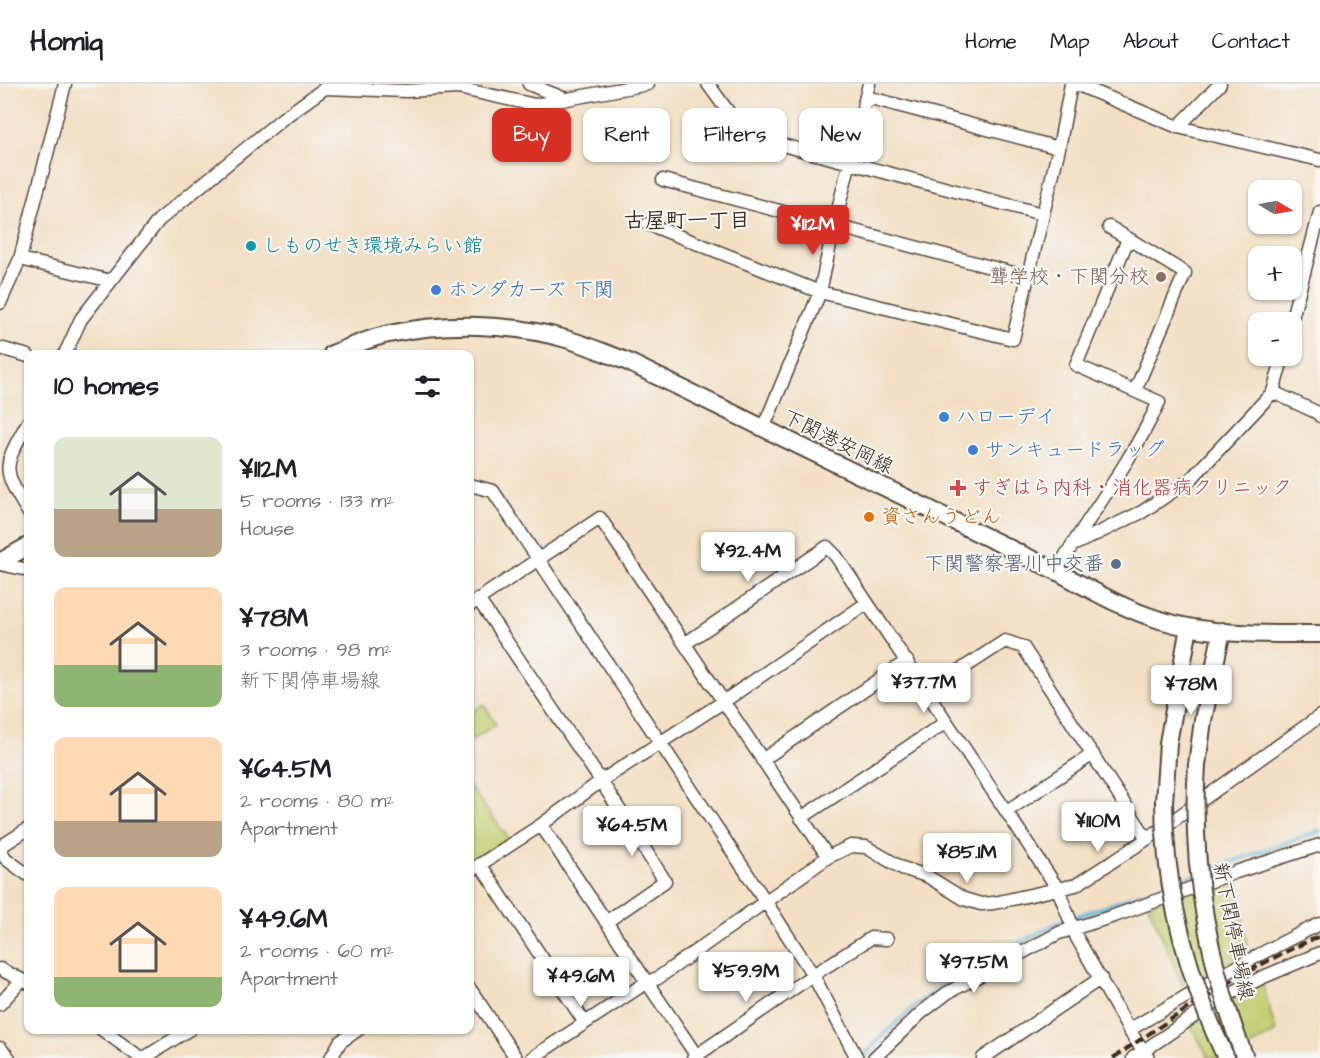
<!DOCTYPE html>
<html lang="en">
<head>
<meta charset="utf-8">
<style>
	:root { --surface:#fff; --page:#f6f6f6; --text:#202124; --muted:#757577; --line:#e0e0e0; --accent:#d93025 }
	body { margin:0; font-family:"Architects Daughter","Klee One",sans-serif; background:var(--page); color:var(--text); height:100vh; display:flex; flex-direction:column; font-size:22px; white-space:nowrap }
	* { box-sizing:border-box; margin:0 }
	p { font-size:20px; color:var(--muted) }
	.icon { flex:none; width:33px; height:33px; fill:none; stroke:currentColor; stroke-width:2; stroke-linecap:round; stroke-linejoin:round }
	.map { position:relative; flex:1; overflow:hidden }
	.side { position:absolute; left:24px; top:266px; width:450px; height:684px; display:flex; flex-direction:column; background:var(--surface); border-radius:12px; box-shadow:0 2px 4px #0004 }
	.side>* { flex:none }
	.guide { position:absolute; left:492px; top:24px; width:570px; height:54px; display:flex; gap:12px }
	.needle { width:39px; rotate:100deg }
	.tools { position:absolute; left:1248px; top:96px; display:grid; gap:12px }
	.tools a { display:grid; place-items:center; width:54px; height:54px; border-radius:12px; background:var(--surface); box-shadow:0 2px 4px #0004; font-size:30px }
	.price { position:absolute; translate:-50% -51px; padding:0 14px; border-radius:6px; background:#fff; color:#222; font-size:20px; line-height:39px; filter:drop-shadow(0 2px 3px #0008) }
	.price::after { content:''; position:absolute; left:50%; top:36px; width:18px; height:14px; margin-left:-9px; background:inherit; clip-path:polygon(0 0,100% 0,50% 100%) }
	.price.on { background:var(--accent); color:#fff }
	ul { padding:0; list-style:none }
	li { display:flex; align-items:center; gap:18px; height:150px; padding:0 30px }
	li span { display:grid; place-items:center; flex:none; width:168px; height:120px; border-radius:12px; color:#555 }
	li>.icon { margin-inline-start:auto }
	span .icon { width:72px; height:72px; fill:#fffc; stroke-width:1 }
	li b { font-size:26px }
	h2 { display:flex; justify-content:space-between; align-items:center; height:72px; padding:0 30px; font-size:26px }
	.pill { padding:0 21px; border-radius:12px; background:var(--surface); box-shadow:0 2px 4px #0004; font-size:21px; line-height:54px }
	.pill.on { background:var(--accent); color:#fff }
	header { display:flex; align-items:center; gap:36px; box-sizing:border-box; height:84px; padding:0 30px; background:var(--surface); border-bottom:2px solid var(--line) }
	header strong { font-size:28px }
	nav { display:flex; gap:33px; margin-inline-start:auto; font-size:21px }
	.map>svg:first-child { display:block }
	.green { fill:#c2cf71; stroke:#7e7c48; stroke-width:1.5 }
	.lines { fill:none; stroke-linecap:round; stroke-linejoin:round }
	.stream { stroke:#5fb8dc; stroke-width:4 }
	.minor-casing { stroke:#574537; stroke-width:15 }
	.secondary-casing { stroke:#574537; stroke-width:20 }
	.minor { stroke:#fff; stroke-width:12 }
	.secondary { stroke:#fff; stroke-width:16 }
	.rail { stroke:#3b2a1e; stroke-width:4; stroke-dasharray:9 4.5; stroke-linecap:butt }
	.secondary-bridge-casing { stroke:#574537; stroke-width:20; stroke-linecap:butt }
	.secondary-bridge { stroke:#fff; stroke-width:16 }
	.culture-dot { fill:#0f9aa8; stroke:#f6f6f2; stroke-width:2 }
	.education-dot { fill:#8d6e63; stroke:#f6f6f2; stroke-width:2 }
	.shop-dot { fill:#3f7fe0; stroke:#f6f6f2; stroke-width:2 }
	.health-dot { fill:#e0444e; stroke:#f6f6f2; stroke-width:2 }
	.food-dot { fill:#e8710a; stroke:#f6f6f2; stroke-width:2 }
	.service-dot { fill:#5c6f8a; stroke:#f6f6f2; stroke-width:2 }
	.labels { text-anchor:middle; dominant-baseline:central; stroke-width:4.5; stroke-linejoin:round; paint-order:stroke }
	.culture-label { font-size:20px; fill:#0d838f; stroke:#f6f6f2; text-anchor:start }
	.education-label { font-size:20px; fill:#785e54; stroke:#f6f6f2; text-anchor:end }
	.shop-label { font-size:20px; fill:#366cbe; stroke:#f6f6f2; text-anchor:start }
	.street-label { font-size:20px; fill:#3b2a1e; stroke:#f6f6f2 }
	.health-label { font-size:20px; fill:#be3a42; stroke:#f6f6f2; text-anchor:start }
	.food-label { font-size:20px; fill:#c56008; stroke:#f6f6f2; text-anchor:start }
	.service-label { font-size:20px; fill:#4e5e75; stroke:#f6f6f2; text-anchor:end }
	.neighbourhood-label { font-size:21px; font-weight:bold; fill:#3b2a1e; stroke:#f6f6f2 }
</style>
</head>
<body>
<header>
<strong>Homiq</strong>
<nav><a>Home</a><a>Map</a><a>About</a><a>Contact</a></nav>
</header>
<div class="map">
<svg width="1320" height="974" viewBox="0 0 1320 974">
	<rect width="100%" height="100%" fill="#f6f6f2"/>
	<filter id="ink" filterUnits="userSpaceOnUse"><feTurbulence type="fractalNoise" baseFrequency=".0167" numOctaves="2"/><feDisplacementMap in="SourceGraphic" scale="12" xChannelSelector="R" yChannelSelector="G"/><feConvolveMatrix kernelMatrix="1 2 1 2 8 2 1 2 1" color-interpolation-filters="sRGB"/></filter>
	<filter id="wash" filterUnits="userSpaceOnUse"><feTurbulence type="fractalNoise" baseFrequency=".008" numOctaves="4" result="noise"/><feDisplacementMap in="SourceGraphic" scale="24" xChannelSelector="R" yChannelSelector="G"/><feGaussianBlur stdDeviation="1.35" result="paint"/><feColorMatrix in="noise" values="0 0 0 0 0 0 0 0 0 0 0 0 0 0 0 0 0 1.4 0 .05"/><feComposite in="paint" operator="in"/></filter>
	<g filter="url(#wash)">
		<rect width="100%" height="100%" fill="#f3dfc4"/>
		<path class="green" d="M484,620L496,640L470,657V630Z
			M470,703L512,759L470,786Z
			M1236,788L1250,875L1187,912L1148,820Z
			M1261,894L1276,948L1230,974H1209L1188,937Z"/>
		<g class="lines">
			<path class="stream" d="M1203,788L1320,747
				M1175,798L1193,792
				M862,974L884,950L917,920L941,902L971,884L1060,838L1168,801"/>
		</g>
	</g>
	<g filter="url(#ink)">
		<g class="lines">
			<defs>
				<path id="minor" d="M529,0L565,15
					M708,0L745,51L1042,130
					M1076,0L1178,43L1320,76
					M867,13L1059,64
					M1178,43L1220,0
					M663,96L1028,193
					M648,140L820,208L1013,255L1059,64L1071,0
					M1109,143L1185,189L1135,307
					M20,175L111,197
					M0,219L20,175L65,0
					M1291,238L1320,128
					M0,264L28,272
					M65,270L81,235L159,136L282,35L325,4L406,7L458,4L535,21L648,0
					M1273,308L1318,329L1320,332
					M28,338C3,384 1,383 28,428
					M763,345L820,208L834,142L869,0
					M470,401L493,407L766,818L813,891L857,974
					M1073,461L1142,428L1191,395L1273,308L1283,272
					M0,480L28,486
					M1056,487C1090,431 1131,378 1159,318L1076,281L1128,155
					M478,515L601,697L665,797L606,838
					M470,521L600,434L828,773
					M686,559L827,463L836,472L1058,805L1077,854L1129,946L1148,974
					M928,607L1005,557L1023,563L1147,755
					M762,676L907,577
					M1007,727L1093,670
					M801,734L946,638
					M541,741L698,974
					M0,763L28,745
					M0,766L6,775L28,791
					M480,780L585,939
					M470,787L541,741L601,697L723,618L867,519
					M0,885L28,899
					M470,905L516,974
					M0,920L22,896
					M101,945L141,974
					M1129,946C1192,909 1254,871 1320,840
					M0,964L9,974
					M144,974L190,945
					M331,974L340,958L359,945
					M532,974L647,898L658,894L828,773L851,762L866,763L902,784L927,792L964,815L981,820L994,819L1076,801L1147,755L1320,632
					M693,974L813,891L871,854L887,855
					M874,974L921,929L947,909L1059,849L1114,832L1236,788L1320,761
					M983,974L1101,894
					M1133,974L1218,916L1261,894L1320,869"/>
				<path id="secondary" d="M332,270C351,263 369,254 389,250C445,238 510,239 566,255C587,261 607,270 626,277L1056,487C1090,505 1123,525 1160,536C1211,552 1267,550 1320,550
					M0,478L28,462
					M1197,681L1203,636L1222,547
					M1164,718L1168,659L1189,543"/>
			</defs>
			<use href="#minor" class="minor-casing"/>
			<use href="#secondary" class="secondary-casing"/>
			<use href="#minor" class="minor"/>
			<use href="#secondary" class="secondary"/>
			<path class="rail" d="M1113,974C1180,929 1245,884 1320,852"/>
			<defs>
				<path id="secondary-bridge" d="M1197,681C1190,782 1208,880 1245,974
					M1164,718C1164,807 1188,894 1226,974"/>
			</defs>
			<use href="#secondary-bridge" class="secondary-bridge-casing"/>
			<use href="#secondary-bridge" class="secondary-bridge"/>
		</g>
	</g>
	<circle class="culture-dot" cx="251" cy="162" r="6"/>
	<circle class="education-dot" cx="1161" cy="193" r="6"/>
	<g class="shop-dot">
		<circle cx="436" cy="206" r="6"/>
		<circle cx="944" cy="333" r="6"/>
		<circle cx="973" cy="366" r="6"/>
	</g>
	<path class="health-dot" d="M955 395h6v6h6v6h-6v6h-6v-6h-6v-6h6z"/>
	<circle class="food-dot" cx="869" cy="433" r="6"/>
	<circle class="service-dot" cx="1116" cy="480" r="6"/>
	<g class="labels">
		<g class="culture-label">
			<text x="263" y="162">しものせき環境みらい館</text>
		</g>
		<g class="education-label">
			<text x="1149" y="193">聾学校・下関分校</text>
		</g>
		<g class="shop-label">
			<text x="448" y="206">ホンダカーズ 下関</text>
			<text x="956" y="333">ハローデイ</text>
			<text x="985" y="366">サンキュードラッグ</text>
		</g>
		<g class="street-label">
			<text transform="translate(838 358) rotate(26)">下関港安岡線</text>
			<text transform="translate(1233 847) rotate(79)">新下関停車場線</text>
		</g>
		<g class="health-label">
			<text x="972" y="404">すぎはら内科・消化器病クリニック</text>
		</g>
		<g class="food-label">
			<text x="881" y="433">資さんうどん</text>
		</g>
		<g class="service-label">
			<text x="1104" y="480">下関警察署川中交番</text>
		</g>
		<g class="neighbourhood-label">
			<text x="687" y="136">古屋町一丁目</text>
		</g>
	</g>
</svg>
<div class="tools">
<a><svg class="needle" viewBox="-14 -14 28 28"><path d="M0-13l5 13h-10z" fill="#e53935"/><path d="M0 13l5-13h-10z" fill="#757577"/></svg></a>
<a>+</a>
<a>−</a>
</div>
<b class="price on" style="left:813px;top:172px">¥112M</b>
<b class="price" style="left:748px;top:499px">¥92.4M</b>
<b class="price" style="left:924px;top:630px">¥37.7M</b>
<b class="price" style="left:1191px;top:632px">¥78M</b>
<b class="price" style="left:1098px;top:769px">¥110M</b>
<b class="price" style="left:632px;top:773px">¥64.5M</b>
<b class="price" style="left:967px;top:800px">¥85.1M</b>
<b class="price" style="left:974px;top:910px">¥97.5M</b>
<b class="price" style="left:746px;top:919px">¥59.9M</b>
<b class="price" style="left:581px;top:924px">¥49.6M</b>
<div class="guide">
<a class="pill on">Buy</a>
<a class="pill">Rent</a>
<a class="pill">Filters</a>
<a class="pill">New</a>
</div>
<section class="side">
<h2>10 homes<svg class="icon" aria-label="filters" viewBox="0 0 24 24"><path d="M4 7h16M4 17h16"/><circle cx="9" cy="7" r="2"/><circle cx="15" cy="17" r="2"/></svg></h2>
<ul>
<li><span style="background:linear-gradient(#dfe7d0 60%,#b9a48a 0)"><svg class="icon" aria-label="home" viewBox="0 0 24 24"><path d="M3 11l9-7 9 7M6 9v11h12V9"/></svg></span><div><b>¥112M</b><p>5 rooms · 133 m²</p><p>House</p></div></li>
<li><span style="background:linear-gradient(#ffd9b3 65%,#8fb573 0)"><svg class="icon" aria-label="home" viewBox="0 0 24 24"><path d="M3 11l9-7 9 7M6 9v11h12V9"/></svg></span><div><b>¥78M</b><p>3 rooms · 98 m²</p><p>新下関停車場線</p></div></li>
<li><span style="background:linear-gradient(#ffd9b3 70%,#b9a48a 0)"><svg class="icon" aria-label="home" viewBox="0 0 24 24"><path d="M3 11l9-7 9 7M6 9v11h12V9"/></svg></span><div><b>¥64.5M</b><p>2 rooms · 80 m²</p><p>Apartment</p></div></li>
<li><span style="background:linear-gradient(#ffd9b3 75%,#8fb573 0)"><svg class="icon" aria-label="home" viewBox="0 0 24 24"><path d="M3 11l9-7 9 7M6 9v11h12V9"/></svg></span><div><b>¥49.6M</b><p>2 rooms · 60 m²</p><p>Apartment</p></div></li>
</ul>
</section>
</div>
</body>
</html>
